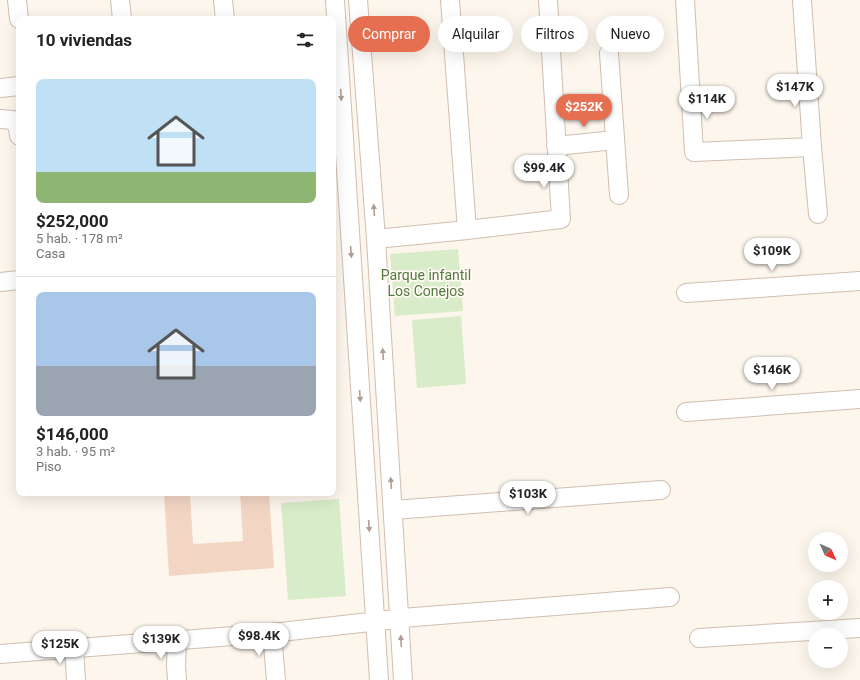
<!DOCTYPE html>
<html lang="es">
<head>
<meta charset="utf-8">
<style>
	:root { --surface:#fff; --page:#f6f6f6; --text:#222; --muted:#767676; --line:#e0e0e0; --accent:#e76f51 }
	body { margin:0; font-family:Roboto,sans-serif; background:var(--page); color:var(--text); height:100vh; display:flex; flex-direction:column; font-size:15px; white-space:nowrap }
	* { box-sizing:border-box; margin:0 }
	p { font-size:13px; color:var(--muted) }
	.icon { flex:none; width:22px; height:22px; fill:none; stroke:currentColor; stroke-width:2; stroke-linecap:round; stroke-linejoin:round }
	.map { position:relative; flex:1; overflow:hidden }
	.side { position:absolute; left:16px; top:16px; width:320px; height:480px; display:flex; flex-direction:column; background:var(--surface); border-radius:8px; box-shadow:0 4px 16px #0002 }
	.side>* { flex:none }
	.banner { position:absolute; left:348px; top:16px; width:380px; height:36px; display:flex; gap:8px }
	.needle { width:26px; rotate:135deg }
	.fabs { position:absolute; left:808px; top:532px; display:grid; gap:8px }
	.fabs a { display:grid; place-items:center; width:40px; height:40px; border-radius:50%; background:var(--surface); box-shadow:0 4px 16px #0002; font-size:20px }
	.price { position:absolute; translate:-50% -34px; padding:0 9px; border-radius:14px; background:#fff; color:#222; font-size:13px; line-height:26px; filter:drop-shadow(0 1px 2px #0008) }
	.price::after { content:''; position:absolute; left:50%; top:24px; width:12px; height:9px; margin-left:-6px; background:inherit; clip-path:polygon(0 0,100% 0,50% 100%) }
	.price.on { background:var(--accent); color:#fff }
	ul { padding:0; list-style:none }
	li { display:grid; align-content:center; gap:8px; height:212px; padding:0 20px }
	li+li { border-top:1px solid var(--line) }
	li span { display:grid; place-items:center; height:124px; border-radius:8px; color:#555 }
	li>.icon { margin-inline-start:auto }
	span .icon { width:72px; height:72px; fill:#fffc; stroke-width:1 }
	li b { font-size:17px }
	h2 { display:flex; justify-content:space-between; align-items:center; height:48px; padding:0 20px; font-size:17px }
	.tag { padding:0 14px; border-radius:18px; background:var(--surface); box-shadow:0 4px 16px #0002; font-size:14px; line-height:36px }
	.tag.on { background:var(--accent); color:#fff }
	.map>svg:first-child { display:block }
	.green { fill:#d8ecc9 }
	.building { fill:#f3d5c3 }
	.lines { fill:none; stroke-linecap:round; stroke-linejoin:round }
	.minor-casing { stroke:#d1beb0; stroke-width:20 }
	.minor { stroke:#fff; stroke-width:18 }
	.oneway { fill:#af9d94 }
	.labels { text-anchor:middle; dominant-baseline:central; stroke-width:3.5; stroke-linejoin:round; paint-order:stroke }
	.park-label { font-size:14px; fill:#537a41; stroke:#fffaf3 }
</style>
</head>
<body>
<div class="map">
<svg width="860" height="680" viewBox="0 0 860 680">
	<rect width="100%" height="100%" fill="#fdf6ec"/>
	<path class="green" d="M458,249L463,311L395,316L390,254Z
		M461,316L466,384L417,388L412,320Z
		M339,499L346,596L288,600L281,503Z"/>
	<path class="building" d="M164,493H190L193,544L243,541L240,493H269L274,568L169,576Z"/>
	<g class="lines">
		<defs>
			<path id="minor" d="M17,0L19,19
				M120,0L122,19
				M223,0L225,19
				M335,0L379,680
				M358,0L376,239L403,680
				M450,0L467,230
				M685,0L694,152L812,147
				M802,0L812,147L818,214
				M609,53L619,195
				M0,88L19,86
				M0,119L13,120C17,125 19,129 19,136
				M556,146L615,140
				M376,239L467,230L561,219L548,0
				M0,282L19,280
				M686,293L860,281
				M686,412L860,399
				M393,510L661,490
				M272,633L276,680
				M699,638L860,628
				M74,648L76,680
				M0,654L272,633L414,617L670,597
				M177,680L176,666L177,640"/>
		</defs>
		<use href="#minor" class="minor-casing"/>
		<use href="#minor" class="minor"/>
	</g>
	<defs><path id="oneway-solid" d="M-6-.8H1V-3.2L6.5 0L1 3.2V.8H-6Z"/></defs>
	<g class="oneway">
		<use href="#oneway-solid" transform="translate(341 95) rotate(86)"/>
		<use href="#oneway-solid" transform="translate(374 210) rotate(-94)"/>
		<use href="#oneway-solid" transform="translate(351 252) rotate(86)"/>
		<use href="#oneway-solid" transform="translate(383 354) rotate(-94)"/>
		<use href="#oneway-solid" transform="translate(360 396) rotate(86)"/>
		<use href="#oneway-solid" transform="translate(391 483) rotate(-94)"/>
		<use href="#oneway-solid" transform="translate(369 526) rotate(86)"/>
		<use href="#oneway-solid" transform="translate(401 641) rotate(-93)"/>
	</g>
	<g class="labels">
		<g class="park-label">
			<text x="426" y="275">Parque infantil<tspan x="426" dy="16">Los Conejos</tspan></text>
		</g>
	</g>
</svg>
<div class="fabs">
<a><svg class="needle" viewBox="-14 -14 28 28"><path d="M0-13l5 13h-10z" fill="#e53935"/><path d="M0 13l5-13h-10z" fill="#767676"/></svg></a>
<a>+</a>
<a>−</a>
</div>
<b class="price" style="left:795px;top:108px">$147K</b>
<b class="price" style="left:707px;top:120px">$114K</b>
<b class="price on" style="left:584px;top:128px">$252K</b>
<b class="price" style="left:544px;top:189px">$99.4K</b>
<b class="price" style="left:772px;top:272px">$109K</b>
<b class="price" style="left:772px;top:391px">$146K</b>
<b class="price" style="left:528px;top:515px">$103K</b>
<b class="price" style="left:259px;top:657px">$98.4K</b>
<b class="price" style="left:161px;top:660px">$139K</b>
<b class="price" style="left:60px;top:665px">$125K</b>
<div class="banner">
<a class="tag on">Comprar</a>
<a class="tag">Alquilar</a>
<a class="tag">Filtros</a>
<a class="tag">Nuevo</a>
</div>
<section class="side">
<h2>10 viviendas<svg class="icon" aria-label="filters" viewBox="0 0 24 24"><path d="M4 7h16M4 17h16"/><circle cx="9" cy="7" r="2"/><circle cx="15" cy="17" r="2"/></svg></h2>
<ul>
<li><span style="background:linear-gradient(#bfe0f5 75%,#8fb573 0)"><svg class="icon" aria-label="home" viewBox="0 0 24 24"><path d="M3 11l9-7 9 7M6 9v11h12V9"/></svg></span><div><b>$252,000</b><p>5 hab. · 178 m²</p><p>Casa</p></div></li>
<li><span style="background:linear-gradient(#a9c7e8 60%,#9aa5b1 0)"><svg class="icon" aria-label="home" viewBox="0 0 24 24"><path d="M3 11l9-7 9 7M6 9v11h12V9"/></svg></span><div><b>$146,000</b><p>3 hab. · 95 m²</p><p>Piso</p></div></li>
</ul>
</section>
</div>
</body>
</html>
